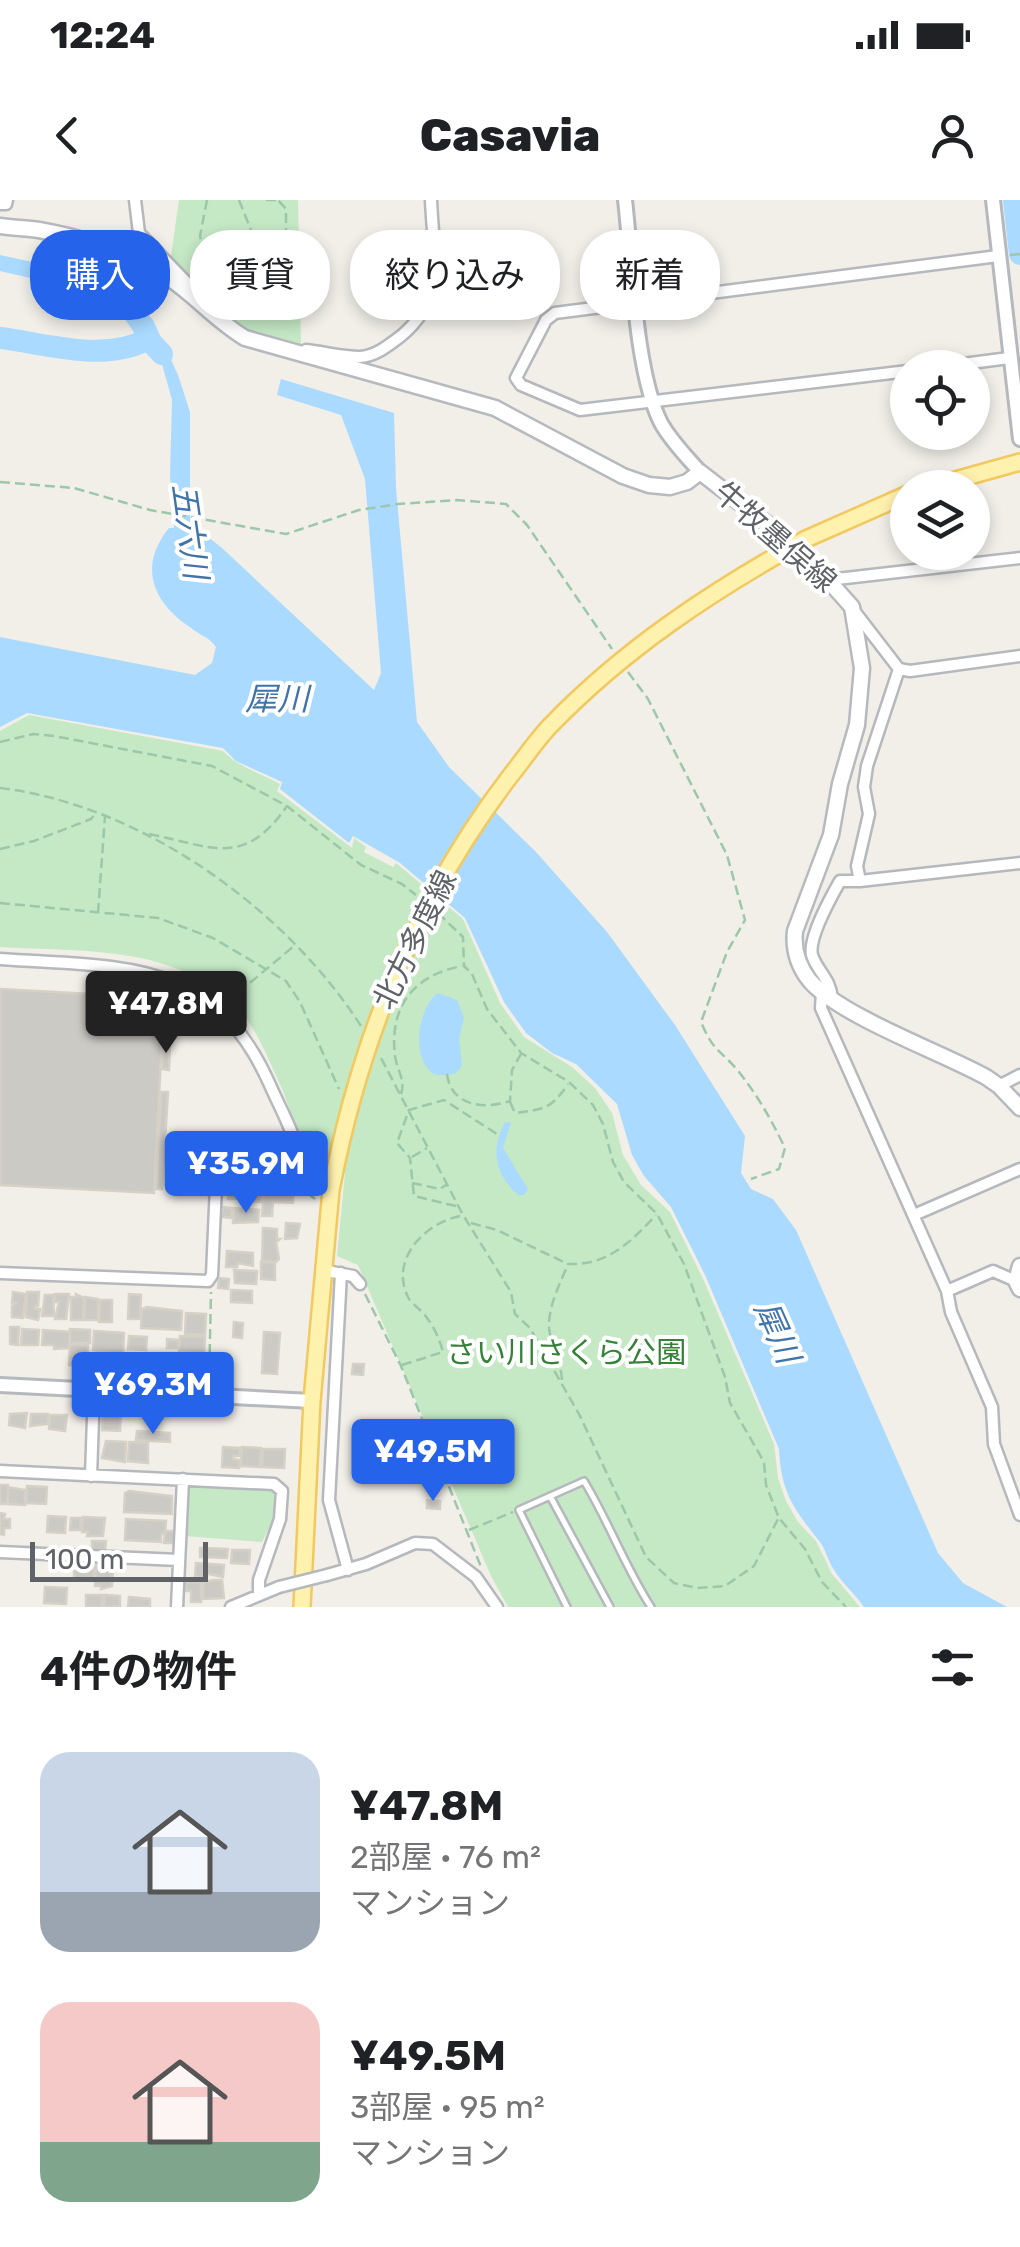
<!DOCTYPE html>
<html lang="ja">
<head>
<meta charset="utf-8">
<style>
	:root { --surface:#fff; --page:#f6f6f6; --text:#202124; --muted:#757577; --accent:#2563eb }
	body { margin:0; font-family:Rubik,"Noto Sans JP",sans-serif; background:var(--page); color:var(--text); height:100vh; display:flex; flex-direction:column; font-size:38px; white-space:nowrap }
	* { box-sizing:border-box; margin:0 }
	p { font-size:32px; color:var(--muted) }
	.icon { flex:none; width:55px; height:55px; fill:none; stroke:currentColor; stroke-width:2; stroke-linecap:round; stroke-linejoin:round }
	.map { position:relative; height:1407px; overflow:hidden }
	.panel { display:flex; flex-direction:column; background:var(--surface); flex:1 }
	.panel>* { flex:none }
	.guide { position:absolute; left:30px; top:30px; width:960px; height:90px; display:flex; gap:20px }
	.controls { position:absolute; left:890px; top:150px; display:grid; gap:20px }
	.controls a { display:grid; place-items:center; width:100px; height:100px; border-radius:50%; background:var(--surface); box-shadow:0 5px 15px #0003; font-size:50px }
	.scale { position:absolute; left:30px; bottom:25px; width:178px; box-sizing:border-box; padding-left:10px; border:5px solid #5f6368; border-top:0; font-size:28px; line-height:35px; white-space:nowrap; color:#5f6368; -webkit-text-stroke:8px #fff; paint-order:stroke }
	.price { position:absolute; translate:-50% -85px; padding:0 22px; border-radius:10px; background:var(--accent); color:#fff; font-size:32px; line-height:65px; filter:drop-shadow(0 2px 5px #0008) }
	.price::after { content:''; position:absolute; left:50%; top:60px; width:30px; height:22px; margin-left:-15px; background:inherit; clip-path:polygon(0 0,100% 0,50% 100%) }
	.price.active { background:#222; color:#fff }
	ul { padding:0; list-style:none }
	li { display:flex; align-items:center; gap:30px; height:250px; padding:0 40px }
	li span { display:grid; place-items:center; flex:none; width:280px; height:200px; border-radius:30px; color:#555 }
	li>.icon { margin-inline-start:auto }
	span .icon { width:120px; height:120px; fill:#fffc; stroke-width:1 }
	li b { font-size:42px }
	h2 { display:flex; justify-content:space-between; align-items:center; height:120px; padding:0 40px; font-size:42px }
	.chip { padding:0 35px; border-radius:40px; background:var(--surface); box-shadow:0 5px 15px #0003; font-size:35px; line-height:90px }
	.chip.active { background:var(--accent); color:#fff }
	.status { display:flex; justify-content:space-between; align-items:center; height:70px; padding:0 50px; background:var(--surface); direction:ltr }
	.status svg { height:28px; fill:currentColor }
	header { display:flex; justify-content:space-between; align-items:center; height:130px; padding:0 40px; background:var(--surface); font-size:45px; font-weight:800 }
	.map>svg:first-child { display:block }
	.green { fill:#c5e8c5 }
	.water { fill:#aadaff }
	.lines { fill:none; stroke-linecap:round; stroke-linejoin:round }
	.river { stroke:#aadaff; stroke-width:22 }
	.building { fill:#cccac5; stroke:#d6d1c6; stroke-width:2.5 }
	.service-casing { stroke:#b5b8bc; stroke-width:10 }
	.minor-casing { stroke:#b5b8bc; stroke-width:15 }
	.tertiary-casing { stroke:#b5b8bc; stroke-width:18 }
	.secondary-casing { stroke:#b6babf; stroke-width:19 }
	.primary-casing { stroke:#f2c960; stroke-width:20 }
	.path { stroke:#9cc7a9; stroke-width:2.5; stroke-dasharray:10 5; stroke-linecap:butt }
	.service { stroke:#fff; stroke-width:5 }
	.minor { stroke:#fff; stroke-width:10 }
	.tertiary { stroke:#fff; stroke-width:12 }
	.secondary { stroke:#fff; stroke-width:14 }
	.primary { stroke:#fff2af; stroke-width:15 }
	.minor-bridge-casing { stroke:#b5b8bc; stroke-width:15; stroke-linecap:butt }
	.primary-bridge-casing { stroke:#f2c960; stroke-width:20; stroke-linecap:butt }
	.minor-bridge { stroke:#fff; stroke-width:10 }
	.primary-bridge { stroke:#fff2af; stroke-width:15 }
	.labels { text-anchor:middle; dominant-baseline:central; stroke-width:8; stroke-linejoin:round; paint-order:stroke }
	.street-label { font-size:30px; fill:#5f6368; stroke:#fff }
	.park-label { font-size:30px; fill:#348238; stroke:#fff }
	.water-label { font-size:32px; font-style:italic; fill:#4174aa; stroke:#fff }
</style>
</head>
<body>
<div class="status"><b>12:24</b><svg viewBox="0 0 49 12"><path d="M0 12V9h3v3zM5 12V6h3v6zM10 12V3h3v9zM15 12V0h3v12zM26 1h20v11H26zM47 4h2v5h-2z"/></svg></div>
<header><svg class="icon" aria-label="back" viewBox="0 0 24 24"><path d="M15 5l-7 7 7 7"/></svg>Casavia<svg class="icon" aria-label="person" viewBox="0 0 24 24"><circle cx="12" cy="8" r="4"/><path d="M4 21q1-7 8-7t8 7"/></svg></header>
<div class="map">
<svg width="1020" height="1407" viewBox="0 0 1020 1407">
	<rect width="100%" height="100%" fill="#f1efe8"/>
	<path class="green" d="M179,0H298L301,145L239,129L209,108L205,96L170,63Z
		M29,515L223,551C238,567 260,573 280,584L277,591L352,648L354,638L366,647L364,652L393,667L396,663L463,719L500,803L524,837L572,867L595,888L612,913L623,955L641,985L670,1012L704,1081L774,1244L778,1278L786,1301L798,1322L816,1341L832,1374L860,1407H508L491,1376L358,1065L337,1056L345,973C334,966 313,959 306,949C297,936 288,901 280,884C268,859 258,831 239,810C178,744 82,752 0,747V531Z
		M187,1284L274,1289L275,1316L262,1342L185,1336Z"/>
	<path class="water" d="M0,55L96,76L130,95L153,120L178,175L190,212V333L208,337L222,348L374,490L381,473L365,279L341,215L277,195L281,179L394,213L396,288L417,522L449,567L536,652L607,732L675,825L745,936L741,973L751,989L773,999L796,1030L938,1353L963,1383L1007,1407H864C855,1394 842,1383 834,1370C828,1361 826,1350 820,1342C794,1309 781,1293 779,1249L705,1075L671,1007L644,976L632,955L617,904L576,864L552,853L526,833L504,802L465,718L400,663L353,636L349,643L280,589L282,582L236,561L223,548L27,513L0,527V437L195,475L212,463L216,447C208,436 201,436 191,428C152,402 138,366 169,328H174L170,276L172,200L160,157L140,148C124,89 50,84 0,71Z
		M438,793L457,800L464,818L459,839L462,866L455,874C447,874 437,878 430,871C411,852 419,807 438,793Z
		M505,922L511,923L503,948L528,989L524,995H518C495,974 490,951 505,922Z"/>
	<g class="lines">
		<path class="river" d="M1014,0L1020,54
			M0,138C48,144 104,163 148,139L162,154"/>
	</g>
	<path class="building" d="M0,789L164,798L154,993L0,985Z
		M163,842H170L169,870L162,869Z
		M161,892H168L162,989H156Z
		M266,972L282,973L281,982H291L290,989H294L293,1003L273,1002L272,1016H262Z
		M248,977H253V981H263L262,1002L247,1001Z
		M228,982H245V999H228Z
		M223,1007L232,1008V1018L222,1017Z
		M234,1008L259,1010L258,1022L233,1023Z
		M286,1023L300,1024L297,1038L285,1039Z
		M263,1028L277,1029V1039H280L276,1042L279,1059L276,1062L262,1061Z
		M227,1051L253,1053V1066L238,1063L237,1067H226Z
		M261,1062H275V1080L261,1079Z
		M234,1070L257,1071L256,1084L235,1083Z
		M219,1078L229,1079L228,1089L218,1088Z
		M231,1090L252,1091V1103L231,1102Z
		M13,1092L26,1094L23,1118L12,1117V1106L16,1103H12Z
		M27,1092H39L38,1106H35V1109H40L38,1120L26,1117Z
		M55,1094H69L66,1119H55L59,1102H55Z
		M76,1094L84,1098L83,1120H71V1097H76Z
		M129,1094L141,1095L140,1119H128Z
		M45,1095H53L54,1116H42Z
		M85,1097L98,1099V1120H84Z
		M100,1100H112V1122H99Z
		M147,1107L182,1111L181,1130L141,1128L142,1109Z
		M186,1113L206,1114L205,1135L185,1134Z
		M234,1122L243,1123L242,1138L233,1137Z
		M10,1127H19L18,1145L10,1144Z
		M22,1129L39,1130L38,1145H21Z
		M70,1129L90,1130V1143H70Z
		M43,1130L70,1132L69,1148L54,1149V1145H42Z
		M94,1131L124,1133L123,1155L93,1150Z
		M264,1132L280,1133L277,1174L262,1173Z
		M129,1136L147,1137L146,1150L128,1149Z
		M180,1136L205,1137L204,1154L179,1152Z
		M167,1139L178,1140V1148H167Z
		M70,1145H88L87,1166L69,1165Z
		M124,1156L135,1157L134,1169H124Z
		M353,1164H364L363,1175L352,1174Z
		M103,1211L121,1212L120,1231L102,1230Z
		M27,1213L25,1228L9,1225L10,1214Z
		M31,1214H48V1224L30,1226Z
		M50,1215H67L65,1231L49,1229Z
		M137,1231L170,1233V1242L136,1240Z
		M106,1241L126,1242L125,1262L102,1258Z
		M129,1242L148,1243V1263L128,1261Z
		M223,1247L240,1248V1256H233V1259L239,1260V1268L222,1267Z
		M242,1247L261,1248L260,1267L241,1266Z
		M263,1249H285L284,1268L262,1267Z
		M0,1285H8L7,1304H0Z
		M27,1286L47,1287L46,1304L26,1303Z
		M8,1287L25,1290V1305L8,1304Z
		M129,1291L172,1296V1314L124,1312L125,1293Z
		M427,1300L440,1301V1309L427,1308Z
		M0,1313L5,1314L4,1319H10V1328H4V1335L0,1334Z
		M48,1316L66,1317L65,1333L47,1332Z
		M83,1317L105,1318L103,1336H87L88,1332H82Z
		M71,1318H81L80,1330H70Z
		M126,1319L166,1321L165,1334H161V1342L125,1340Z
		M165,1331H175V1343H164Z
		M92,1341H106L105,1351L92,1350Z
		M200,1348L228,1349L227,1358L200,1357Z
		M232,1350H250L249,1364L231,1363Z
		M96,1362L112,1363V1372L96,1367Z
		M196,1363L224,1365L223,1377L204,1373V1378L195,1377Z
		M74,1365L94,1366V1381L74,1380Z
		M96,1367L113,1372L112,1386L101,1389V1386H95Z
		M214,1380H222L224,1398L203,1399V1382Z
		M186,1382H201V1402H191V1391H186Z
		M45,1387L67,1388L66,1404L44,1403Z
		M86,1395H102V1407H86Z
		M104,1395L120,1396V1406L104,1407Z
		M129,1397L150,1399V1407H128Z"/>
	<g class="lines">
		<defs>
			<path id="service" d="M550,1296L610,1407
				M567,1407L519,1310L584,1281C609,1322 625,1367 651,1407"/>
			<path id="minor" d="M135,0L139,33L192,88
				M0,4H6L7,0
				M306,150C324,152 343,157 360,157C376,156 389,145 401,136C447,98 433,54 431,0
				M932,168L1009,158
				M908,171L580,210L521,185L516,178L546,120L555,113L998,56
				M828,380L1020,358
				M852,408L899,469L910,471L1020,456
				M860,681L1020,663
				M0,759C121,768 213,756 270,885C280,908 294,932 299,956L223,976L216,985L212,1075L208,1081L0,1073
				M822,792L821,808L947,1091L993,1071L1016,1081
				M832,798C830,778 817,771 812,755C808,738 831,697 840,681H860L857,666L869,614L864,587L867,566L899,469
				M999,886L1020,875
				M914,1015L1020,969
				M322,1070L353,1076L360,1084
				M341,1073L329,1300L348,1370
				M947,1091L951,1112L992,1207L994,1244L1020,1315
				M0,1271L274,1284L282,1291L280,1319L259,1380V1394
				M91,1276L94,1189
				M0,1352L179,1360
				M327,1375L366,1364L415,1343L433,1344L476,1377L497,1407
				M177,1407L183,1279
				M231,1407L279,1387"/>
			<path id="tertiary" d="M625,0C632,59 635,172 661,223C671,241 686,256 700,272
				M993,0L1020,239
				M0,1185L312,1201"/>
			<path id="secondary" d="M0,26C13,28 26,28 39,30C79,37 122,51 158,71C190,89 213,119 245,138L495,208L623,276L649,285L670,287L687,282L700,272L766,323L828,380L852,407L862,468L857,525L840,584L831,635L795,731C793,749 798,766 810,781C842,817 941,852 986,877L999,886L1020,908
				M1020,1066L1016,1081L1020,1089"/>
			<path id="primary" d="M927,288L1020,262
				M806,339L908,294
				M302,1407L312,1201L331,990"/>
		</defs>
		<use href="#service" class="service-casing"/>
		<use href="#minor" class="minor-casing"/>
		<use href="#tertiary" class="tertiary-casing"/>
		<use href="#secondary" class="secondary-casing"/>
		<use href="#primary" class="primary-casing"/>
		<path class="path" d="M207,0L200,36L216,94L240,114
			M239,0L257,45L284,46
			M266,0H276
			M1010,55L1020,54
			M263,60L281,69
			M237,114L267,109L286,62V9L278,0
			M0,282L74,288L150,310L286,334L359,310L398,304L457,300L506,304L527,325L612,449
			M628,472L648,499L727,655L745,720L727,752L701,822C714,853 720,849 739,872C758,896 772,921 785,948L779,969L751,979
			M0,542L33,534L54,536L212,566L287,606L361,665L402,684L416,695
			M0,588C141,605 285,708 361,826
			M149,634C213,647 244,668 287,606
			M0,649L34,641L91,619L96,613
			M0,703L158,718L213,738L286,781L300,802L339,889
			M98,713L105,616
			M438,713L463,737L464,766L472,774L487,809L521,853L569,882L593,905L603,924L613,962L624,982L657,1014L684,1064L725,1177L730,1203L764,1262L766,1285L779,1318L805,1349L822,1382L846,1407
			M227,802L294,746
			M381,858L463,1015L511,1092L515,1114L530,1128L580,1216L646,1357L674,1383L697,1388L725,1386L754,1366L778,1319
			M447,874C451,906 484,910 510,901L512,870L521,854
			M401,894C406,880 397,871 395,856C389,806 414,775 462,766
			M510,902L515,913C545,909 551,909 568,884
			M412,957L427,948
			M300,967L307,993L315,999
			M412,983L440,989L446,985
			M456,1006L414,996L410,958L397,943L409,910L444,900L500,936
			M471,1023L497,1030L568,1064
			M365,1094L401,1166L481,1367
			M402,1165L443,1152C439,1137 431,1120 420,1110C418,1108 410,1101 409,1099C388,1060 425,1023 460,1016
			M562,1180C561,1163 553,1150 550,1134C545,1112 560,1084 568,1064C607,1066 631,1042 656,1015
			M209,1184L211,1092
			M469,1330L513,1312"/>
		<use href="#service" class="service"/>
		<use href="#minor" class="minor"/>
		<use href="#tertiary" class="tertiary"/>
		<use href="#secondary" class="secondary"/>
		<use href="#primary" class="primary"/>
		<defs>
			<path id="minor-bridge" d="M279,1387L327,1375"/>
			<path id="primary-bridge" d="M331,990C360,839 417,697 511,575C524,559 535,542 549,527C624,449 712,391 806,339"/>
		</defs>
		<use href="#minor-bridge" class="minor-bridge-casing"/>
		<use href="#primary-bridge" class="primary-bridge-casing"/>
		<use href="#minor-bridge" class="minor-bridge"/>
		<use href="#primary-bridge" class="primary-bridge"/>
	</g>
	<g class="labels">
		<g class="street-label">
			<text transform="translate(775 337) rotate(41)">牛牧墨俣線</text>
			<text transform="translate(415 740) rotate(-64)">北方多度線</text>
		</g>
		<g class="park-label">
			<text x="566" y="1153">さい川さくら公園</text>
		</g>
		<g class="water-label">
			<text transform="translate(190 331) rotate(82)">五六川</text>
			<text x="277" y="499">犀川</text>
			<text transform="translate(777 1132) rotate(66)">犀川</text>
		</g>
	</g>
</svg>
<div class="controls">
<a><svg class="icon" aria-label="locate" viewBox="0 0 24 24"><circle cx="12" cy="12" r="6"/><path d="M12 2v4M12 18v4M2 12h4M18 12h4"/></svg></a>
<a><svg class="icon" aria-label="layers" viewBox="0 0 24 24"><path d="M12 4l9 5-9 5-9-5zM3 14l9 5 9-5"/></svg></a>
</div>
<div class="scale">100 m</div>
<b class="price active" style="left:166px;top:856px">¥47.8M</b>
<b class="price" style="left:246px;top:1016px">¥35.9M</b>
<b class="price" style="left:153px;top:1237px">¥69.3M</b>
<b class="price" style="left:433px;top:1304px">¥49.5M</b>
<div class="guide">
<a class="chip active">購入</a>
<a class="chip">賃貸</a>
<a class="chip">絞り込み</a>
<a class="chip">新着</a>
</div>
</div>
<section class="panel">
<h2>4件の物件<svg class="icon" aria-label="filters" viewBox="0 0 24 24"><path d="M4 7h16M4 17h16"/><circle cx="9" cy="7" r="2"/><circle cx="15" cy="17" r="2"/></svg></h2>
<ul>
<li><span style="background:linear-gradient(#c9d6e8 70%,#9aa5b1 0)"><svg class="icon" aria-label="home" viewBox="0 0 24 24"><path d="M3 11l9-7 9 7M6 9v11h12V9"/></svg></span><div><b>¥47.8M</b><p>2部屋 · 76 m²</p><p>マンション</p></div></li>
<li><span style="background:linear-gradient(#f6c9c9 70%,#7fa58c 0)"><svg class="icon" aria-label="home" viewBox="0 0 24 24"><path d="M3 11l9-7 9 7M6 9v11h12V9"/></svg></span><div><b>¥49.5M</b><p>3部屋 · 95 m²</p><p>マンション</p></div></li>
</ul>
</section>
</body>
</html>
